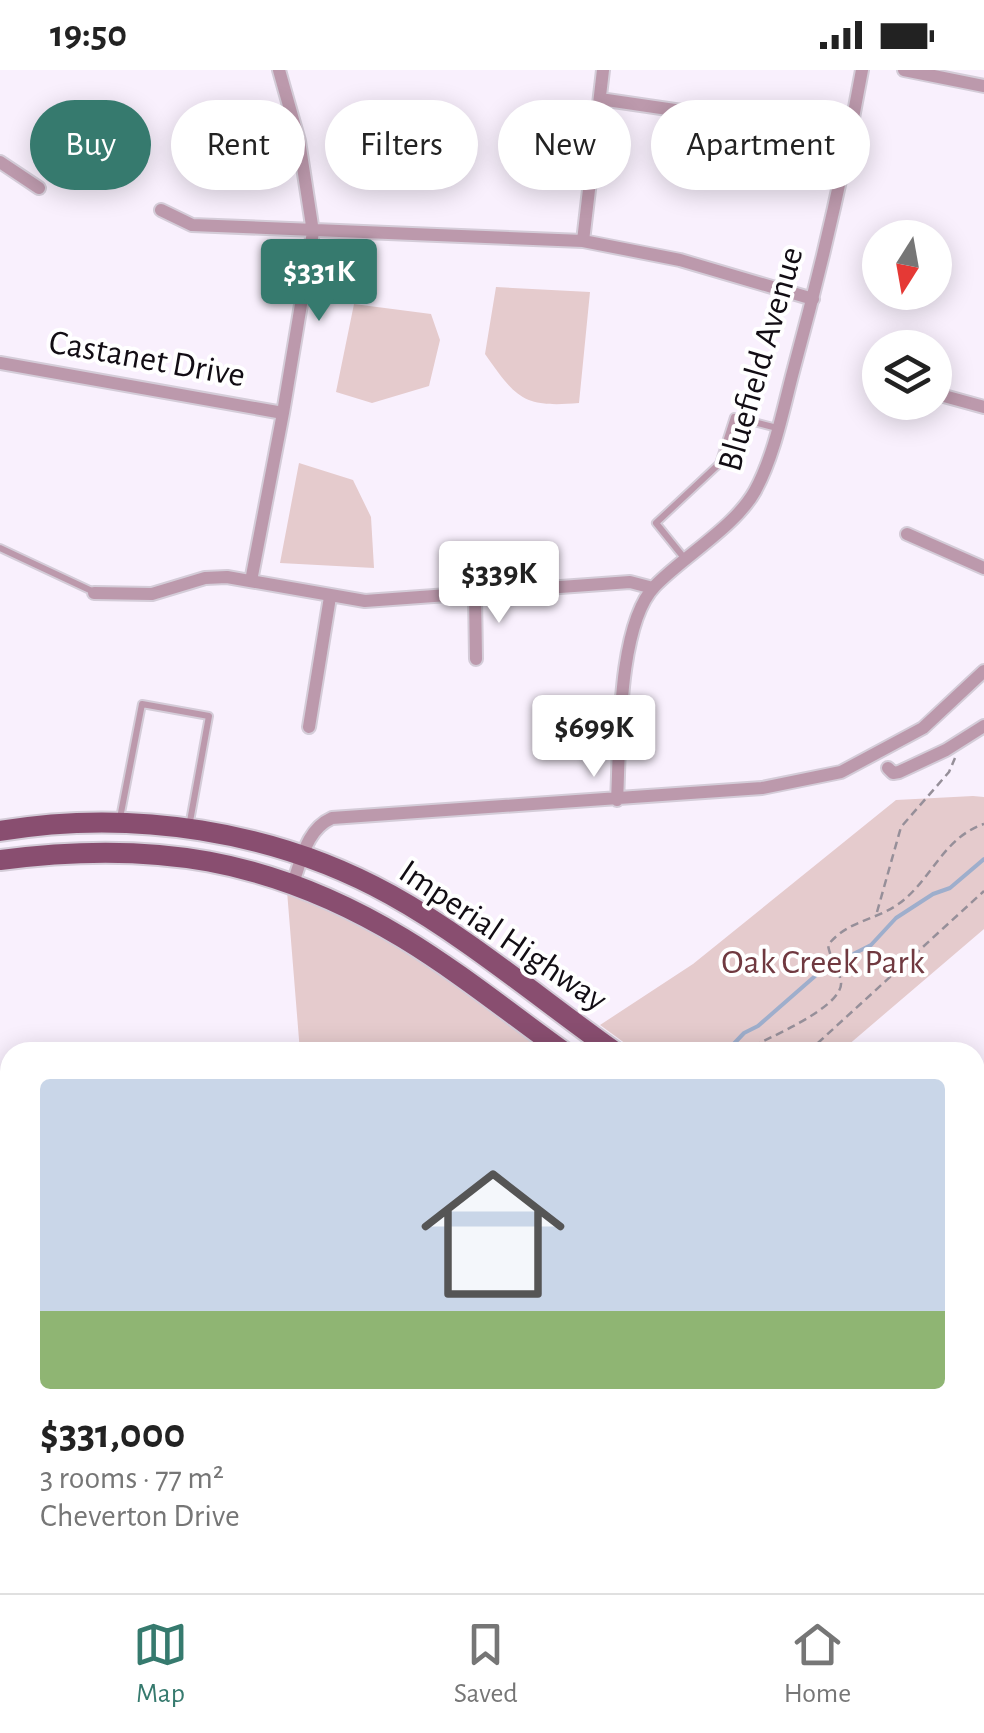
<!DOCTYPE html>
<html lang="en">
<head>
<meta charset="utf-8">
<style>
	:root { --surface:#fff; --page:#f2f2f2; --text:#222; --muted:#767676; --line:#e0e0e0; --accent:#367a6e }
	body { margin:0; font-family:"Alegreya Sans",sans-serif; background:var(--page); color:var(--text); height:100vh; display:flex; flex-direction:column; font-size:38px; white-space:nowrap }
	* { box-sizing:border-box; margin:0 }
	p { font-size:32px; color:var(--muted) }
	.icon { flex:none; width:55px; height:55px; fill:none; stroke:currentColor; stroke-width:2; stroke-linecap:round; stroke-linejoin:round }
	.map { position:relative; flex:1; overflow:hidden }
	.sheet { position:absolute; left:0px; top:972px; width:985px; height:552px; display:flex; flex-direction:column; background:var(--surface); border-radius:30px 30px 0 0; box-shadow:0 5px 25px #0003 }
	.sheet>* { flex:none }
	.guide { position:absolute; left:30px; top:30px; width:925px; height:90px; display:flex; gap:20px }
	.needle { width:65px; rotate:191deg }
	.buttons { position:absolute; left:862px; top:150px; display:grid; gap:20px }
	.buttons a { display:grid; place-items:center; width:90px; height:90px; border-radius:50%; background:var(--surface); box-shadow:0 5px 25px #0003; font-size:50px }
	.price { position:absolute; translate:-50% -85px; padding:0 22px; border-radius:10px; background:#fff; color:#222; font-size:32px; line-height:65px; filter:drop-shadow(0 2px 5px #0008) }
	.price::after { content:''; position:absolute; left:50%; top:60px; width:30px; height:22px; margin-left:-15px; background:inherit; clip-path:polygon(0 0,100% 0,50% 100%) }
	.price.current { background:var(--accent); color:#fff }
	ul { padding:0; list-style:none }
	li { display:grid; align-content:center; gap:20px; height:530px; padding:0 40px }
	li span { display:grid; place-items:center; height:310px; border-radius:10px; color:#555 }
	li>.icon { margin-inline-start:auto }
	span .icon { width:180px; height:180px; fill:#fffc; stroke-width:1 }
	li b { font-size:42px }
	.tag { padding:0 35px; border-radius:45px; background:var(--surface); box-shadow:0 5px 25px #0003; font-size:35px; line-height:90px }
	.tag.current { background:var(--accent); color:#fff }
	.status { display:flex; justify-content:space-between; align-items:center; height:70px; padding:0 50px; background:var(--surface); direction:ltr }
	.status svg { height:28px; fill:currentColor }
	.dock { display:flex; justify-content:space-around; align-items:center; height:140px; border-top:2px solid var(--line); background:var(--surface); font-size:28px; color:var(--muted) }
	.dock a { display:grid; justify-items:center; gap:5px }
	.dock .current { color:var(--accent) }
	.map>svg:first-child { display:block }
	.green { fill:#e5cbcd }
	.lines { fill:none; stroke-linecap:round; stroke-linejoin:round }
	.stream { stroke:#9eaecc; stroke-width:4 }
	.lane-casing { stroke:#d4ccd8; stroke-width:10 }
	.street-casing { stroke:#d4ccd8; stroke-width:16 }
	.secondary-casing { stroke:#d4ccd8; stroke-width:21 }
	.primary-casing { stroke:#d4ccd8; stroke-width:24 }
	.path { stroke:#968f99; stroke-width:2.5; stroke-dasharray:8 5; stroke-linecap:butt }
	.lane { stroke:#bc99ac; stroke-width:6 }
	.street { stroke:#bc99ac; stroke-width:12 }
	.secondary { stroke:#9f6d89; stroke-width:18 }
	.primary { stroke:#894e70; stroke-width:20 }
	.labels { text-anchor:middle; dominant-baseline:central; stroke-width:8; stroke-linejoin:round; paint-order:stroke }
	.street-label { font-size:35px; fill:#120d14; stroke:#fff }
	.park-label { font-size:35px; fill:#703940; stroke:#fff }
</style>
</head>
<body>
<div class="status"><b>19:50</b><svg viewBox="0 0 49 12"><path d="M0 12V9h3v3zM5 12V6h3v6zM10 12V3h3v9zM15 12V0h3v12zM26 1h20v11H26zM47 4h2v5h-2z"/></svg></div>
<div class="map">
<svg width="984" height="1523" viewBox="0 0 984 1523">
	<rect width="100%" height="100%" fill="#f9f0fd"/>
	<path class="green" d="M496,217L590,222L579,333C523,338 516,328 485,284Z
		M354,234L431,244L440,270L429,316L372,333L336,322Z
		M299,393L353,410L371,447L374,498L280,493Z
		M973,726L984,727V859L840,982H637L600,955L693,894L896,730Z
		M287,821L333,839L395,871L548,982H300Z"/>
	<g class="lines">
		<path class="stream" d="M726,982L744,963L758,956L822,900L871,875L896,848L933,824L950,818L984,789
			M0,1302L10,1300"/>
		<defs>
			<path id="lane" d="M0,478L94,522
				M685,489L656,453L719,394L734,347L777,358
				M120,748L142,634L209,646L189,757
				M975,1255L984,1257
				M979,1347L984,1317
				M975,1418L984,1420
				M730,1515L736,1523
				M913,1515L959,1523
				M896,1523L904,1515"/>
			<path id="street" d="M904,0L984,16
				M600,29L702,44
				M0,92L39,118
				M161,140L192,155L583,171L680,190L813,229
				M583,171L603,0
				M0,293L283,343
				M944,326L984,337
				M907,464L984,498
				M251,511L283,343L313,162L299,71L279,0
				M94,523L152,524L205,508L227,507L365,531L630,512L653,518
				M475,523L476,589
				M309,657L330,527
				M888,698L893,703L899,702L946,680L984,656
				M617,730C620,676 617,555 655,516C684,486 735,457 755,421C775,384 783,339 794,298C821,199 844,100 862,0
				M293,813C302,788 307,759 332,748L762,718L841,702L923,658L984,601
				M0,1049H10
				M89,1515V1523
				M307,1523L313,1515
				M669,1523L670,1515"/>
			<path id="secondary" d="M0,1336L10,1335"/>
			<path id="primary" d="M0,761C131,739 274,760 391,825C467,867 543,931 615,982
				M0,790C151,770 271,788 403,868C459,902 511,944 564,982
				M975,1145L984,1147
				M975,1173L984,1174"/>
		</defs>
		<use href="#lane" class="lane-casing"/>
		<use href="#street" class="street-casing"/>
		<use href="#secondary" class="secondary-casing"/>
		<use href="#primary" class="primary-casing"/>
		<path class="path" d="M877,842L901,757L949,702L955,688
			M741,982C761,971 844,938 841,912C839,899 830,889 828,875C847,851 873,851 897,835C931,812 942,768 984,754
			M808,982L984,821"/>
		<use href="#lane" class="lane"/>
		<use href="#street" class="street"/>
		<use href="#secondary" class="secondary"/>
		<use href="#primary" class="primary"/>
	</g>
	<g class="labels">
		<g class="street-label">
			<text transform="translate(147 289) rotate(10)">Castanet Drive</text>
			<text transform="translate(761 289) rotate(-74)">Bluefield Avenue</text>
			<text transform="translate(503 866) rotate(34)">Imperial Highway</text>
		</g>
		<g class="park-label">
			<text x="823" y="892">Oak Creek Park</text>
		</g>
	</g>
</svg>
<div class="buttons">
<a><svg class="needle" viewBox="-14 -14 28 28"><path d="M0-13l5 13h-10z" fill="#e53935"/><path d="M0 13l5-13h-10z" fill="#767676"/></svg></a>
<a><svg class="icon" aria-label="layers" viewBox="0 0 24 24"><path d="M12 4l9 5-9 5-9-5zM3 14l9 5 9-5"/></svg></a>
</div>
<b class="price current" style="left:319px;top:254px">$331K</b>
<b class="price" style="left:499px;top:556px">$339K</b>
<b class="price" style="left:594px;top:710px">$699K</b>
<div class="guide">
<a class="tag current">Buy</a>
<a class="tag">Rent</a>
<a class="tag">Filters</a>
<a class="tag">New</a>
<a class="tag">Apartment</a>
</div>
<section class="sheet">
<ul>
<li><span style="background:linear-gradient(#c9d6e8 75%,#8fb573 0)"><svg class="icon" aria-label="home" viewBox="0 0 24 24"><path d="M3 11l9-7 9 7M6 9v11h12V9"/></svg></span><div><b>$331,000</b><p>3 rooms · 77 m²</p><p>Cheverton Drive</p></div></li>
</ul>
</section>
</div>
<nav class="dock">
<a class="current"><svg class="icon" aria-label="map" viewBox="0 0 24 24"><path d="M3 6l6-2 6 2 6-2v14l-6 2-6-2-6 2zM9 4v14M15 6v14"/></svg>Map</a>
<a><svg class="icon" aria-label="saved" viewBox="0 0 24 24"><path d="M7 4h10v16l-5-4-5 4z"/></svg>Saved</a>
<a><svg class="icon" aria-label="home" viewBox="0 0 24 24"><path d="M3 11l9-7 9 7M6 9v11h12V9"/></svg>Home</a>
</nav>
</body>
</html>
